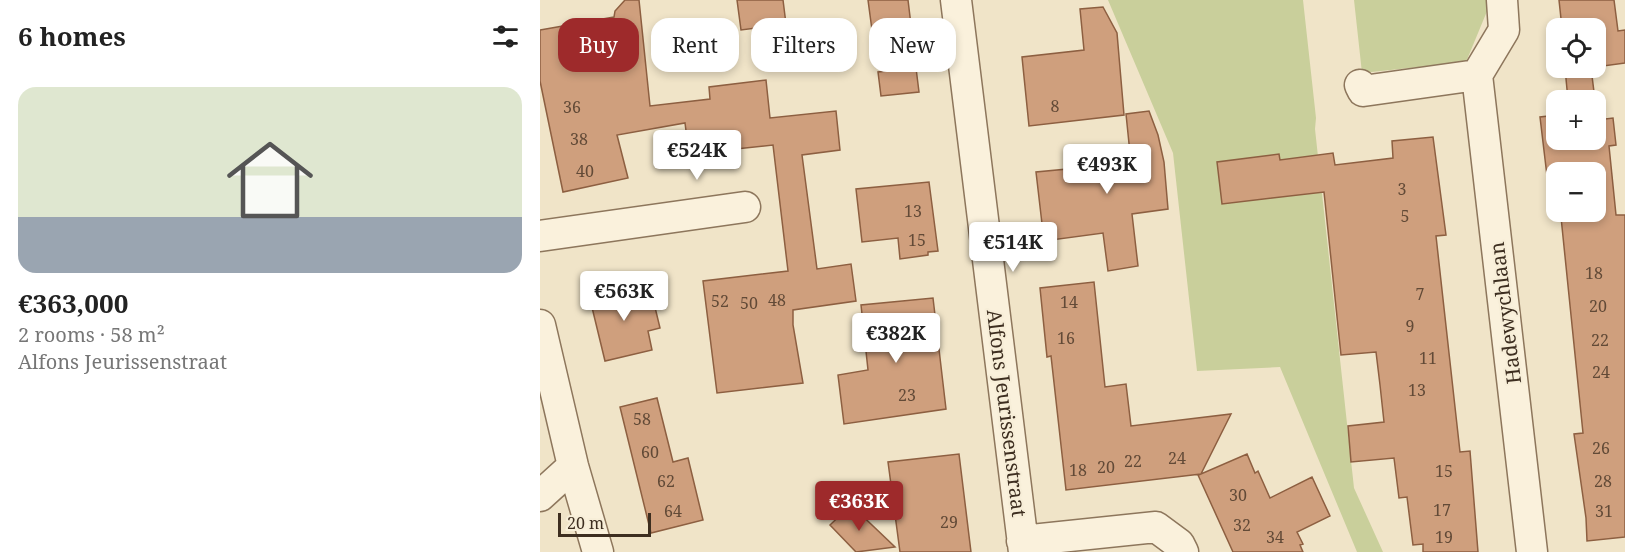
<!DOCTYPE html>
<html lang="en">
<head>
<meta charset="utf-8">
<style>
	:root { --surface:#fff; --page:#f6f6f6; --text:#222; --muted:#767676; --accent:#9e2a2b }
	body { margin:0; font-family:"Noto Serif",serif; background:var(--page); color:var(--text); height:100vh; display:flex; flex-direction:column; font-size:22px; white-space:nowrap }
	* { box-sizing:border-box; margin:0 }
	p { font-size:20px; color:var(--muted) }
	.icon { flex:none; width:33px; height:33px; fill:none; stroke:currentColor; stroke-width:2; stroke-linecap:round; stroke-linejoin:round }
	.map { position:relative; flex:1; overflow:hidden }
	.details { display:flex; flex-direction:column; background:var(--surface); width:540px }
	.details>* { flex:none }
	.top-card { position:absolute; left:18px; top:18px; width:570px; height:54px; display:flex; gap:12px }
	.buttons { position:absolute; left:1006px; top:18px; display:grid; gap:12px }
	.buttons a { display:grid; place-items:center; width:60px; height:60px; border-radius:12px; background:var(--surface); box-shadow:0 3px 9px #0003; font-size:30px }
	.scale { position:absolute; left:18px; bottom:15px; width:93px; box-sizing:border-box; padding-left:6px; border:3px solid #3d2e20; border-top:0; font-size:16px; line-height:21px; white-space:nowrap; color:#3d2e20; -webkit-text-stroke:4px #f7eed8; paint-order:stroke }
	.price { position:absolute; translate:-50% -51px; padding:0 14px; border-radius:6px; background:#fff; color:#222; font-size:20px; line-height:39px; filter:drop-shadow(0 2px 3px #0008) }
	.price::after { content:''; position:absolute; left:50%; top:36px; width:18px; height:14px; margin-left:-9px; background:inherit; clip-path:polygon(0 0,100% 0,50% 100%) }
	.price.current { background:var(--accent); color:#fff }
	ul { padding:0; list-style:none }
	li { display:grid; align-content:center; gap:12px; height:318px; padding:0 18px }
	li span { display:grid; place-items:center; height:186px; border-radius:18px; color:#555 }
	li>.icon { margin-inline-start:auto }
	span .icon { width:108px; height:108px; fill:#fffc; stroke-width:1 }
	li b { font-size:26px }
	h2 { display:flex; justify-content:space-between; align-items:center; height:72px; padding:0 18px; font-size:26px }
	.tag { padding:0 21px; border-radius:18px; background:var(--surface); box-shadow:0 3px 9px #0003; font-size:21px; line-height:54px }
	.tag.current { background:var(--accent); color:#fff }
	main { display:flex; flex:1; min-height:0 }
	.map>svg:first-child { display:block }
	.green { fill:#c9cf9b }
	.building { fill:#cf9f7d; stroke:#8d5f41; stroke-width:1.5; fill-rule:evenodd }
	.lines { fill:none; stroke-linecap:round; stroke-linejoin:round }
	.minor-casing { stroke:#8d765c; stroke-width:33 }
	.minor { stroke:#faf1dc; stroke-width:30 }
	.labels { text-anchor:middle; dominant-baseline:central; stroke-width:4.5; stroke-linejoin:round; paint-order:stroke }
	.number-label { font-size:16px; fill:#624a37 }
	.street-label { font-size:20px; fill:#3d2e20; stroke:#f7eed8 }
</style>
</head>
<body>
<main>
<section class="details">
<h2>6 homes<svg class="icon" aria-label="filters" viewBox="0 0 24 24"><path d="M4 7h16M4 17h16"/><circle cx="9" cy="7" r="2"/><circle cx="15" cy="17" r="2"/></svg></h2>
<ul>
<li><span style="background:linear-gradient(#dfe7d0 70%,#9aa5b1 0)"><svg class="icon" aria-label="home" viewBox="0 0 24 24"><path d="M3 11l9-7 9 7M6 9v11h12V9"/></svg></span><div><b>€363,000</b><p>2 rooms · 58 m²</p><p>Alfons Jeurissenstraat</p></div></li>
</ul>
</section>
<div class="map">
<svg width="1085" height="552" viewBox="0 0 1085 552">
	<rect width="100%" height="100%" fill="#f0e4c8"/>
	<path class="green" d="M568,0H763L776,118L775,129L814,488L843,552H817L740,367L657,371L633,153Z
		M814,0H950V4L926,62L822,73Z"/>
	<path class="building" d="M85,0H99L110,106L170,99L169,87L226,80L230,118L296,111L300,150L262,155L277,269L311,264L316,301L253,310V325L263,383L177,393L163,281L248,271L233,145L149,154L145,123L77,135L88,178L23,192L0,81V30L74,17L75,11Z
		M197,0H243L246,24L201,30Z
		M328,0H368L371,25L332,30Z
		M1019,0H1074L1078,31L1085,30V63L1056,67V28H1022Z
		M563,7L577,33L584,115L489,126L482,57L544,50L540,9Z
		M376,68L379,92L341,96L338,72Z
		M1025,68H1051L1055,100H1028Z
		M609,111L618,135L624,162L628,209L592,214L598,266L568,271L563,233L504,241L496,172L591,163L586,114Z
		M1056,113L1057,120L1073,118L1076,145L1069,146L1076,215H1085V537L1047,541L1046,518L1034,434L1043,433L1021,217L1012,218L1000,117L1017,115V140H1056ZM1017,172H1056V212H1017Z
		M893,137L906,235L896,236L920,452L930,451L938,552H883V544L873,545L867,497L859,498L854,458L811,462L808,426L844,422L840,385L836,352L801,355L784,192L682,204L677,162L739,154L740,160L793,153L795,165L853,158L852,141Z
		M389,182L398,251L388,252V255L360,259L358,238L322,242L316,189Z
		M554,282L565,387L586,384L591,426L691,414L661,474L707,454L715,473L718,471L730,498L772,477L790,516L757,532L763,544L760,545L763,552H693L658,475L661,474L526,490L511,356L507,357L500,288Z
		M98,284L102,302L113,299L120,328L108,331L112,350L65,361L49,295Z
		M393,298L406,409L304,424L298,375L328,370L321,305Z
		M117,398L133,462L148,458L163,520L111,533L80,407Z
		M419,454L431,552H360L348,462Z
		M311,505L355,547L316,552L290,525Z"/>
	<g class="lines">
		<defs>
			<path id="minor" d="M416,0L484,552
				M962,0L964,30L937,75L992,552
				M820,85L823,91L937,75
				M0,236L205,207
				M0,325L33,466L58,552
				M0,496L33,466
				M482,541L616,527L639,544L643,552"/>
		</defs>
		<use href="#minor" class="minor-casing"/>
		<use href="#minor" class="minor"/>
	</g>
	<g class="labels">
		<g class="number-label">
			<text x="515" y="106">8</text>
			<text x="32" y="107">36</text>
			<text x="39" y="139">38</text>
			<text x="45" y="171">40</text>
			<text x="862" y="189">3</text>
			<text x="373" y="211">13</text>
			<text x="865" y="216">5</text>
			<text x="377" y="240">15</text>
			<text x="1054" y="273">18</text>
			<text x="880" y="294">7</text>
			<text x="237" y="300">48</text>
			<text x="180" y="301">52</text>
			<text x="529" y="302">14</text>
			<text x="209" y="303">50</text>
			<text x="1058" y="306">20</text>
			<text x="870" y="326">9</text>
			<text x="526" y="338">16</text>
			<text x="1060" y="340">22</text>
			<text x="888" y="358">11</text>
			<text x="1061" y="372">24</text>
			<text x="877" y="390">13</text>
			<text x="367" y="395">23</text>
			<text x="102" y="419">58</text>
			<text x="1061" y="448">26</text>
			<text x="110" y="452">60</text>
			<text x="637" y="458">24</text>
			<text x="593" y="461">22</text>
			<text x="566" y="467">20</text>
			<text x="538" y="470">18</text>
			<text x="904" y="471">15</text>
			<text x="126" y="481">62</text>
			<text x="1063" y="481">28</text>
			<text x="698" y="495">30</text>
			<text x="902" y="510">17</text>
			<text x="133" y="511">64</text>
			<text x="1064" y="511">31</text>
			<text x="409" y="522">29</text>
			<text x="702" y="525">32</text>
			<text x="735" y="537">34</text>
			<text x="904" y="537">19</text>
		</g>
		<g class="street-label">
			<text transform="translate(965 313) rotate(-97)">Hadewychlaan</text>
			<text transform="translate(467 413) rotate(83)">Alfons Jeurissenstraat</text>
		</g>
	</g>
</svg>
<div class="buttons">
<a><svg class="icon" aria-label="locate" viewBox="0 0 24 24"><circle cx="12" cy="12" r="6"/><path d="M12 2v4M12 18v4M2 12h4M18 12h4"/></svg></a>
<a>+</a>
<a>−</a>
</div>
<div class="scale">20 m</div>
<b class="price" style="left:157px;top:181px">€524K</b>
<b class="price" style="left:567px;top:195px">€493K</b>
<b class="price" style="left:473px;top:273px">€514K</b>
<b class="price" style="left:84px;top:322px">€563K</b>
<b class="price" style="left:356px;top:364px">€382K</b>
<b class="price current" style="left:319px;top:532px">€363K</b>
<div class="top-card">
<a class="tag current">Buy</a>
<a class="tag">Rent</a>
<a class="tag">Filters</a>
<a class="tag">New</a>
</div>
</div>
</main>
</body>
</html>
